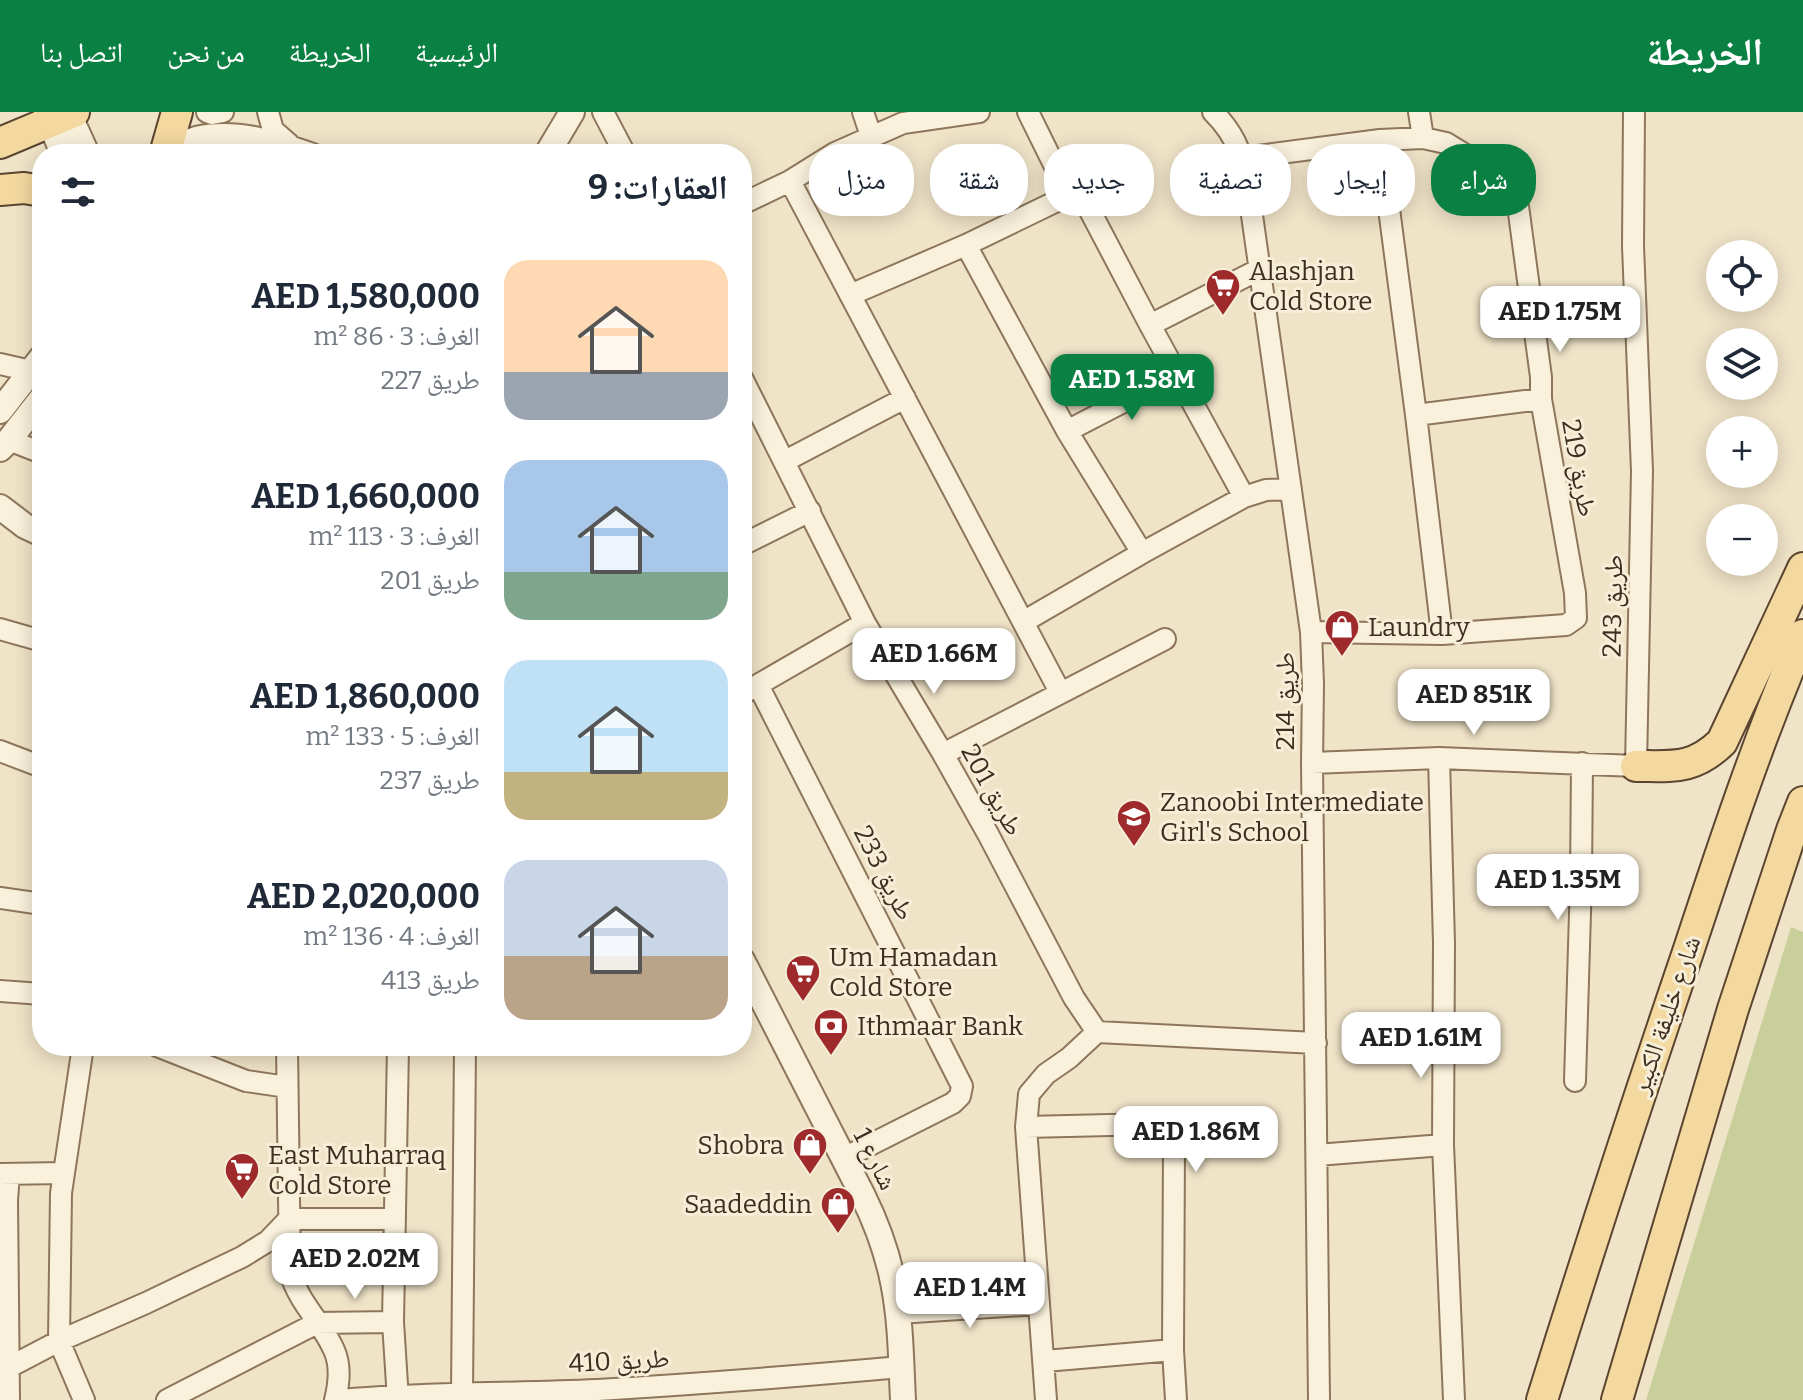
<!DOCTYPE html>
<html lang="ar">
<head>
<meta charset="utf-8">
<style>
	:root { --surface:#fff; --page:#f6f6f7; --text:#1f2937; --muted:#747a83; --accent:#0b8043 }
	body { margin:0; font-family:Bitter,"Noto Naskh Arabic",serif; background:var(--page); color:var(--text); direction:rtl; height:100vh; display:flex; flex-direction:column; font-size:30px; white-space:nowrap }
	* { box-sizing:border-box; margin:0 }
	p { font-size:26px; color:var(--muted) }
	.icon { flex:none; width:44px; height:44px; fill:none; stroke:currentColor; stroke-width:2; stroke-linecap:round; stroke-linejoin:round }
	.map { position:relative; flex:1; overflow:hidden; direction:ltr }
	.drawer { position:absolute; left:32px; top:32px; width:720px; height:912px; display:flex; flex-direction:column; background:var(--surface); border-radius:32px; box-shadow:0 4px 20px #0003; direction:rtl }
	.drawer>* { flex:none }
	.hud { position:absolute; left:776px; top:32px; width:760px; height:72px; direction:rtl; display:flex; gap:16px }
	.tools { position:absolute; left:1706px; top:128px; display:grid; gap:16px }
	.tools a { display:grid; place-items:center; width:72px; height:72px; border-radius:50%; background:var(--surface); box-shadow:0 4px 20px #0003; font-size:40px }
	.price { position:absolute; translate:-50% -68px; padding:0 18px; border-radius:16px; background:#fff; color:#222; font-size:26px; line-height:52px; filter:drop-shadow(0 2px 4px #0008) }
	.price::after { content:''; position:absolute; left:50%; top:48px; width:24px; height:18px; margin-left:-12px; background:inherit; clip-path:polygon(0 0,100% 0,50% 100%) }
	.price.selected { background:var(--accent); color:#fff }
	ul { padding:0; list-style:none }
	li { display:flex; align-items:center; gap:24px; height:200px; padding:0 24px }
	li span { display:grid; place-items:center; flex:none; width:224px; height:160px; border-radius:24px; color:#555 }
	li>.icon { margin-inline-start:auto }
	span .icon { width:96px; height:96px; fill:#fffc; stroke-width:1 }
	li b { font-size:34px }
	h2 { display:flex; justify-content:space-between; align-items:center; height:96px; padding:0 24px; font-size:34px }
	.pill { padding:0 28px; border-radius:32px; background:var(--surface); box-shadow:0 4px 20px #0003; font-size:28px; line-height:72px }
	.pill.selected { background:var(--accent); color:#fff }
	header { display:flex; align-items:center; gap:48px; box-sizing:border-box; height:112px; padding:0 40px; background:var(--accent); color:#fff }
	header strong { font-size:38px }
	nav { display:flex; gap:44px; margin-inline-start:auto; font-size:28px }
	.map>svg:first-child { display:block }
	.green { fill:#c9cf9b }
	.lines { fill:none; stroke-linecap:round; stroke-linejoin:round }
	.minor-casing { stroke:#8d765c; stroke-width:24 }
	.tertiary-casing { stroke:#8d765c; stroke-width:28 }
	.primary-casing { stroke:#5b4430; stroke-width:34 }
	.minor { stroke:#faf1dc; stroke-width:20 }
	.tertiary { stroke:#faf1dc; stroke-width:24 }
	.primary { stroke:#f3d9a0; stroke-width:30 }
	.labels { text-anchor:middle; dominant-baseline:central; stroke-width:6; stroke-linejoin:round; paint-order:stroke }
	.poi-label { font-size:26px; fill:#3d2e20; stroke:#f7eed8; text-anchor:start }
	.street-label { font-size:26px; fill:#3d2e20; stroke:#f7eed8 }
</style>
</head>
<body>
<header>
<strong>الخريطة</strong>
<nav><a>الرئيسية</a><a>الخريطة</a><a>من نحن</a><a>اتصل بنا</a></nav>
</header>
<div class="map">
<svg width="1803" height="1288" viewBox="0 0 1803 1288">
	<rect width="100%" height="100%" fill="#f0e4c8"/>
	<path class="green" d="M1791,815L1803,820V1288H1646Z"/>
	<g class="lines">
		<defs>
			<path id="minor" d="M207,0L212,2L223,0
				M268,0L273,18L289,32
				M603,0L625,42
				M863,0L871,24
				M1028,0L1070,85
				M1213,0C1239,26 1243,47 1249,82L1311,520L1313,572L1312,651L1319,1288
				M1419,0L1423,26
				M1380,28L1416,303L1442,522
				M167,36C176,32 186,28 196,25C236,16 276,29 313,42
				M1243,46L1380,28L1423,26L1446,31L1464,42L1495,65L1518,94L1541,265V287L1575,481L1576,506L1566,513L1442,522L1311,520
				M790,69L1060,580
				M742,92L790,69L835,41L903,11L979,0
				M966,133L1067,319L1142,441
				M850,183L966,133L1061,87C1074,84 1082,86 1089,97L1150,213L1244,385
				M1150,213L1260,157
				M0,252L31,259
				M742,266L865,511L943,642L988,722L1074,886L1097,920
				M1416,303L1541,287
				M1067,319L1177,262
				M9,328L42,341
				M785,349L905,286
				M742,433L810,399
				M1023,510L1142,441L1244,385L1266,378L1291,377
				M0,517L42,529
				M758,573L962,974L960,984L953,991L844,1046
				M742,582L865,511
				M0,639L42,655
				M943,642L1165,527
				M1439,646L1444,831L1443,1033L1454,1288
				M1312,651L1439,646L1636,654L1642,359L1633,134L1634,0
				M0,786L42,792
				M0,879L42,882
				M1097,920L1316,931
				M83,934L61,1081L59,1229L84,1288
				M157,934L246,969L287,975
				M287,934L290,1160C299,1192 322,1210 334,1238C341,1253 339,1272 335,1288
				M1575,969L1581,767L1582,651
				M1026,1015L1152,1012C1166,1014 1171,1020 1174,1034L1173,1238L1176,1288
				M1317,1043L1443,1033
				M0,1062L63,1061
				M898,1201L1039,1192
				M1045,1249L1173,1238
				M0,1260L59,1229L146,1191L242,1145L268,1129L289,1107H395
				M462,1282L465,934
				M9,1288L7,1088L9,1062
				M167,1288L317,1211L393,1210
				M341,1288C426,1280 511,1282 597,1278C698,1272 800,1264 901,1255
				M398,1288L393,1210L398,934
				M1046,1288L1026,1015L1029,982L1046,962L1069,946L1097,920"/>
			<path id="tertiary" d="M46,0L63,42
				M68,0L87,42
				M547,42L572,0
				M0,299L42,245
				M0,337L9,328L42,286
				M0,395L25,414L42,422
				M742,848L862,1082C876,1110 887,1140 893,1170C901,1209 901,1249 903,1288"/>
			<path id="primary" d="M0,31L74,0
				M165,42L177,0
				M0,78L24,76L42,79
				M1636,654C1673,654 1693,658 1722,630L1803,456
				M1542,1288C1589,1137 1638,987 1689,837C1724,731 1759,625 1803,523
				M1617,1288L1733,897L1792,718L1803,690"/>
		</defs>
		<use href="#minor" class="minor-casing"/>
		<use href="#tertiary" class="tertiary-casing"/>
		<use href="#primary" class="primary-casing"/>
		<use href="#minor" class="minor"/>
		<use href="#tertiary" class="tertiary"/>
		<use href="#primary" class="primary"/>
	</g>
	<defs>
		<symbol id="supermarket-pin" viewBox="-11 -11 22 30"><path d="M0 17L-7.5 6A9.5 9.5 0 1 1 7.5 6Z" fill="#9e2a2b" stroke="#f7eed8"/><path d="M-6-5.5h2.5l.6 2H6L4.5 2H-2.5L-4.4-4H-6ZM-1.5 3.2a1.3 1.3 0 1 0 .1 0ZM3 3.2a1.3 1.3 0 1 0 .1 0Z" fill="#fff"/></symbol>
		<symbol id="shop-pin" viewBox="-11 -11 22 30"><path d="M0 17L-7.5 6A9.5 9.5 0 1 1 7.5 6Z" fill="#9e2a2b" stroke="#f7eed8"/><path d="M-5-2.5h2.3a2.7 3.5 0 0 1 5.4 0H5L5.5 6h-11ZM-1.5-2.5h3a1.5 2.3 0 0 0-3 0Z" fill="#fff"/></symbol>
		<symbol id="school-pin" viewBox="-11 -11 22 30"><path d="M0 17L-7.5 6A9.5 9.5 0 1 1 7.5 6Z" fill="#9e2a2b" stroke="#f7eed8"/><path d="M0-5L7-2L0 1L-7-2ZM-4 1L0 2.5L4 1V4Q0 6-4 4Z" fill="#fff"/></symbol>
		<symbol id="bank-pin" viewBox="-11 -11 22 30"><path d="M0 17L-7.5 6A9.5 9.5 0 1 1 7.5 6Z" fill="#9e2a2b" stroke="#f7eed8"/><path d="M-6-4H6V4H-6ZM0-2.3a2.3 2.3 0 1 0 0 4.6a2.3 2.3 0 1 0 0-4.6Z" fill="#fff"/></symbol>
	</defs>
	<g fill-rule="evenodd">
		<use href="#supermarket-pin" x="1203" y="154" width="40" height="54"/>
		<use href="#shop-pin" x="1322" y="495" width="40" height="54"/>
		<use href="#school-pin" x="1114" y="685" width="40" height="54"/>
		<use href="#supermarket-pin" x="783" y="840" width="40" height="54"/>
		<use href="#bank-pin" x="811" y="894" width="40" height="54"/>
		<use href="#shop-pin" x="790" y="1013" width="40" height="54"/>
		<use href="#supermarket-pin" x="222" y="1038" width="40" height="54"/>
		<use href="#shop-pin" x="818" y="1072" width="40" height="54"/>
	</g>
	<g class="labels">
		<g class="poi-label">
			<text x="1249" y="159">Alashjan<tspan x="1249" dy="30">Cold Store</tspan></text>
			<text x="1368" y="515">Laundry</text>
			<text x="1160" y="690">Zanoobi Intermediate<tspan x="1160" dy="30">Girl's School</tspan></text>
			<text x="829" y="845">Um Hamadan<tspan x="829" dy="30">Cold Store</tspan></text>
			<text x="857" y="914">Ithmaar Bank</text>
			<text x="784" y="1033" text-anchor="end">Shobra</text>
			<text x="268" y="1043">East Muharraq<tspan x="268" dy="30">Cold Store</tspan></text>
			<text x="812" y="1092" text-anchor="end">Saadeddin</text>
		</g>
		<g class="street-label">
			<text transform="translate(1579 356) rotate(80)">طريق 219</text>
			<text transform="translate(1613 494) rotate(-89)">طريق 243</text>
			<text transform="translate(1285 589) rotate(-90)">طريق 214</text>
			<text transform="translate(992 678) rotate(61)">طريق 201</text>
			<text transform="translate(884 761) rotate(63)">طريق 233</text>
			<text transform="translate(1666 903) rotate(-71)">شارع خليفة الكبير</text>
			<text transform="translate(875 1047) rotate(63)">شارع 1</text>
			<text transform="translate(619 1249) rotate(-3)">طريق 410</text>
		</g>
	</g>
</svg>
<div class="tools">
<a><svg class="icon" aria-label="locate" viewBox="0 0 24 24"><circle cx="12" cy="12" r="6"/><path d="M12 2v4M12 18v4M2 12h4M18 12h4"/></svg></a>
<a><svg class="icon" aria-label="layers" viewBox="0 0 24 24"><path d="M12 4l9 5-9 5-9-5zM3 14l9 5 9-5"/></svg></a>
<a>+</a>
<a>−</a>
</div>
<b class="price" style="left:1560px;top:242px">AED 1.75M</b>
<b class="price selected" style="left:1132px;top:310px">AED 1.58M</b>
<b class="price" style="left:934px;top:584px">AED 1.66M</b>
<b class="price" style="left:1474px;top:625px">AED 851K</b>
<b class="price" style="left:1558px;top:810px">AED 1.35M</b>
<b class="price" style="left:1421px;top:968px">AED 1.61M</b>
<b class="price" style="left:1196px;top:1062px">AED 1.86M</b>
<b class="price" style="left:355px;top:1189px">AED 2.02M</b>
<b class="price" style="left:970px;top:1218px">AED 1.4M</b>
<div class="hud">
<a class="pill selected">شراء</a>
<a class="pill">إيجار</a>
<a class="pill">تصفية</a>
<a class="pill">جديد</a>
<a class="pill">شقة</a>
<a class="pill">منزل</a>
</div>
<section class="drawer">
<h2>العقارات: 9<svg class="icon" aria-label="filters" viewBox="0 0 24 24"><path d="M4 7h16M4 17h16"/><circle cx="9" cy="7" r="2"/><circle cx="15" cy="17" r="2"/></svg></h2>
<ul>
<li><span style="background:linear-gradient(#ffd9b3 70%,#9aa5b1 0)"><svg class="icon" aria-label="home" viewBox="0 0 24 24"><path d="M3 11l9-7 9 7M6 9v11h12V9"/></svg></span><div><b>AED 1,580,000</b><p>الغرف: 3 · 86 m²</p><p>طريق 227</p></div></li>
<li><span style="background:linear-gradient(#a9c7e8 70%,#7fa58c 0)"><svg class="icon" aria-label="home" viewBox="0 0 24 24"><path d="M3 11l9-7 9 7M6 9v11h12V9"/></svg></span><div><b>AED 1,660,000</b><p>الغرف: 3 · 113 m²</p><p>طريق 201</p></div></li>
<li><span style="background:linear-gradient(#bfe0f5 70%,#c2b280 0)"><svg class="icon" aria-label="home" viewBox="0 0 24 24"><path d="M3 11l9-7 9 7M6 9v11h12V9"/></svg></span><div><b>AED 1,860,000</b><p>الغرف: 5 · 133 m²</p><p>طريق 237</p></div></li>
<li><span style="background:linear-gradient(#c9d6e8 60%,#b9a48a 0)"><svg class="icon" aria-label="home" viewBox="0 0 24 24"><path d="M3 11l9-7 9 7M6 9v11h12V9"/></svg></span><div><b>AED 2,020,000</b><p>الغرف: 4 · 136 m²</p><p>طريق 413</p></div></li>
</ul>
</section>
</div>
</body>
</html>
